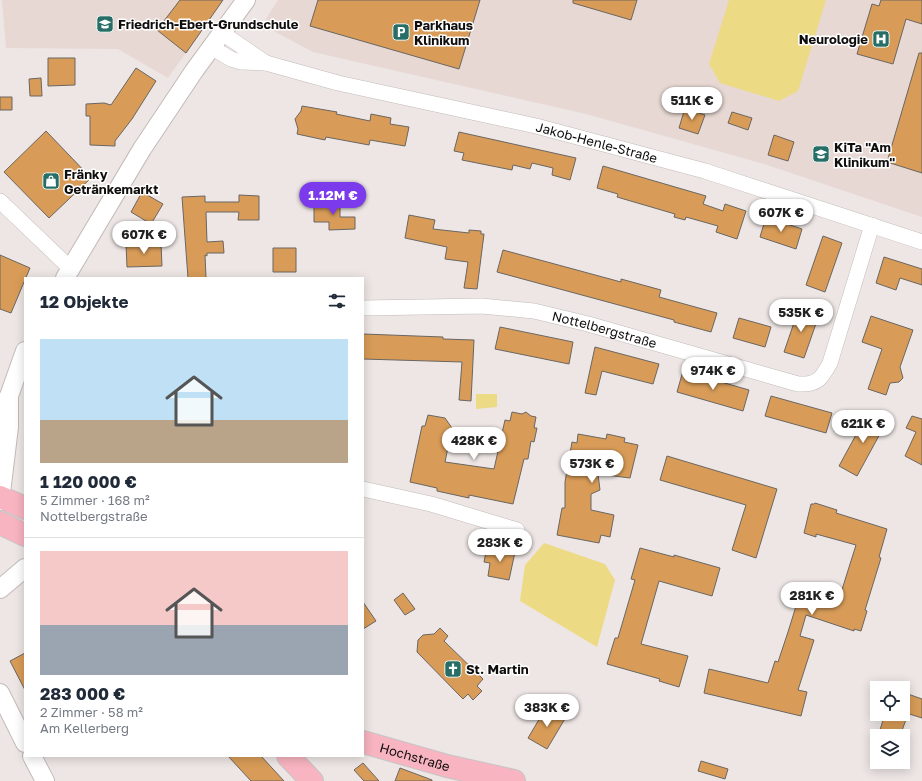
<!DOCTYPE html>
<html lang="de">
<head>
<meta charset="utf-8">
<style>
	:root { --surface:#fff; --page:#f2f2f3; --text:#1f2937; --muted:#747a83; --line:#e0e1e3; --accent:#7c3aed }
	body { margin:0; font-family:"Golos Text",sans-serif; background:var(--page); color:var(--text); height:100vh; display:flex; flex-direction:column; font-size:15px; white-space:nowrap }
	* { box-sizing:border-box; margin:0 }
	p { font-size:13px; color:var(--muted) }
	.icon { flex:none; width:22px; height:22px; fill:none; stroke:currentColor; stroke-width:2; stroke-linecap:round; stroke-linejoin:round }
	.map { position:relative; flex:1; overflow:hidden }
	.drawer { position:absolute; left:24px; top:277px; width:340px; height:480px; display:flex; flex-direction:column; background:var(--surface); border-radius:0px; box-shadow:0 2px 10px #0003 }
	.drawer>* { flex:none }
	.buttons { position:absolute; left:870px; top:681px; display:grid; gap:8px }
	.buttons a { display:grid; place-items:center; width:40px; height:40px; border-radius:0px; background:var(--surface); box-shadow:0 2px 10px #0003; font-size:20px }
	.price { position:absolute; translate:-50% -34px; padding:0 9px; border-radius:14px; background:#fff; color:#222; font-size:13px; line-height:26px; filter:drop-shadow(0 1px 2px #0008) }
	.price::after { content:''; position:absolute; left:50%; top:24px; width:12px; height:9px; margin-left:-6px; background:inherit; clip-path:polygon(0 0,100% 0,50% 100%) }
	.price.selected { background:var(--accent); color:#fff }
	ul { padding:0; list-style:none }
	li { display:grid; align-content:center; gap:8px; height:212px; padding:0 16px }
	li+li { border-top:1px solid var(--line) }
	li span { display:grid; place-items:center; height:124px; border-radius:0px; color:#555 }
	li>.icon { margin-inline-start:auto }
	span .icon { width:72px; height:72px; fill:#fffc; stroke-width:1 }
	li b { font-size:17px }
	h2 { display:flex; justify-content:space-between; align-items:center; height:48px; padding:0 16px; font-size:17px }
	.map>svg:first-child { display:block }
	.built { fill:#e7d8d3 }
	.green { fill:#edda84 }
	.building { fill:#d89c58; stroke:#6a6662 }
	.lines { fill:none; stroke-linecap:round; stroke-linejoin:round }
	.minor-casing { stroke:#c2bbb8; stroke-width:16 }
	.tertiary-casing { stroke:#c2bbb8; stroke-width:20 }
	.primary-casing { stroke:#c6c5c5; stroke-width:24 }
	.minor { stroke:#fff; stroke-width:15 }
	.tertiary { stroke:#fff; stroke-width:18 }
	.primary { stroke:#f8b4c0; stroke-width:22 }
	.labels { text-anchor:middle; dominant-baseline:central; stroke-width:3; stroke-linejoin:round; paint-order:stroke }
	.poi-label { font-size:13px; font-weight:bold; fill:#100d0d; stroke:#fff; text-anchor:start }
	.street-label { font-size:13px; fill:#100d0d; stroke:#fff }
</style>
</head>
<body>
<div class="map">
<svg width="922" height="781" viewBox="0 0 922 781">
	<rect width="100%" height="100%" fill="#ede6e4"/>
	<path class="built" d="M2,0H223L168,78L118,49L6,48Z
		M278,0H922V217L764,164L586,114L313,52L262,25Z"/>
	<path class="green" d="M729,0H826L798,91L779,101L720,83L709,64Z
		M476,394H497V407L476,409Z
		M544,543L605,564L615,580L597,647L520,601L525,565Z"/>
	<path class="building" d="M180,0H223L186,53L157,30Z
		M318,0H480L459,69L310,26Z
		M573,0H637L631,20L573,3Z
		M881,0H922V24L906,19L893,64L857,54L872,4L879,6Z
		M919,53H922V173L887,162Z
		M48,58H75V85L48,86Z
		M136,68L156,81L132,119L115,141V146L90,145V116H86V104L104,103L111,105Z
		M41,78L42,96H30L29,79Z
		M0,97H12V110H0Z
		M302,106L337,112L336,114L370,121L371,114L391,118L390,124L409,127L405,146L370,140L369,145L326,137L325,140L297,134L298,129L295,119L301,111Z
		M685,108L705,115L698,134L679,128Z
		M732,112L752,118L748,130L728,123Z
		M46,131L91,178L49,218L4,172Z
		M459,132L576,158L570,180L552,175L553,168L532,163L530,169L513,165L512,170L462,160L464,153L454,151Z
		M774,135L794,142L788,161L768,155Z
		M603,166L706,196L703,204L723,211L725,204L746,211L737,239L716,232L718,226L686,217L685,220L674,217L675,214L617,197L618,194L597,188Z
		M142,192L163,204L151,224L131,212Z
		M239,195L259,196V220H238L239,212H206L207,242L223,241L224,253H207V256L205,255L206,278H188L182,197L205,196V202H239Z
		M340,202V217H355V229L329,230V222H314V203Z
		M409,215L435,220L433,229L469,233V230L481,231V234H484L477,289L464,288L468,262L445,259L447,247L405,238Z
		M766,217L802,229L796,249L760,237Z
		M823,236L842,243L825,292L806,285Z
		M161,243L162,266L127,267L126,244Z
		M273,248H296V272H273Z
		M503,250L621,282V279L661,290L659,297L717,313L711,332L674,322V320L497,272Z
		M0,255L30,268L11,313L0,309Z
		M884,257L922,269V285L900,278L896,290L876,283Z
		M799,308L819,315L804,358L784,352Z
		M871,316L913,330L900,367L903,378L899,382L890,383L886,395L868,389L882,349L862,342Z
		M739,318L771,327L765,347L733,338Z
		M500,327L573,342L569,364L495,349Z
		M363,334L443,337V339L474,340L471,401L459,400L462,362L363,359Z
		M595,347L659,364L653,384L602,371L596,395L585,393Z
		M683,371L749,390L743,411L677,392Z
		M771,396L832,413L826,433L765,416Z
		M869,411L887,421L857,476L839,466Z
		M512,412L522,414L526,412L531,416L536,417L534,428H537L534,442L531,441L528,459H524L513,504L469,495V498L437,491V488L410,482L422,426H425L428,415L445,418L452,428L445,462L494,469L505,420L510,421Z
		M912,416L922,419V465L905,456L916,432L906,428Z
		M578,434L606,439L607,434L625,438L624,442L638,445L630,478L598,474L600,490L591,494V510L614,515L610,537L601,535L599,543L557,535L562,508H565V482L572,442L577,443Z
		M667,456L777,489L756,558L732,550L746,505L660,480Z
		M815,503L837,510L836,513L887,529L879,557L881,558L865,610L867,611L861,631L854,629V631L806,615L800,636L814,640L798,690L807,692L801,716L704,693L709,669L768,683L775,661L778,662L788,632L797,603L795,602L800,585L840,596L856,545L816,534V537L804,533L811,504H814Z
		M487,547L515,552L509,580L488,576L490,563L484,562Z
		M640,548L674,557V555L720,568L712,596L659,581L641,644L688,656L679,687L659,681L660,679L607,664L615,638H618L635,580L631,579Z
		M403,593L415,609L405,615L394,600Z
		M363,602L376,621L363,629Z
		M440,628L448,636L444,641L483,679L477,686L482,691L473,700L468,694L463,699L417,652L418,640L423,635L434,634Z
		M25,653V690L10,661Z
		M905,693L922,699V718L903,712Z
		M547,706L566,717L547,749L528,738Z
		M885,714H908L900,736H878Z
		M228,756H261L284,781H251Z
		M701,761L728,769L725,779L698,771Z
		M363,763L379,781H364L354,770Z
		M400,768L432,780V781H395Z"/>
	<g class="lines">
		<defs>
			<g id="minor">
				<path d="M222,33L266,63"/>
				<path id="s1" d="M211,47L231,59L241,62L266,63L338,83L536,126L705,171L922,242"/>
				<path d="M0,201L71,269"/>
				<path id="s2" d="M363,308L482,306L534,311L588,324L798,384C818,385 821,379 830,363L872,225"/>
				<path d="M363,489L431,504L517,530"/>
			</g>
			<path id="tertiary" d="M65,278L142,149L194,71L246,0
				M3,406L9,396L25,351
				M0,501L9,427V396
				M0,589L25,568
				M0,693L25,743
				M32,756L45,781"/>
			<g id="primary">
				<path d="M0,497L25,508"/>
				<path d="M0,523L25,535"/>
				<path id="s3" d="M363,742L447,766L514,781"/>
				<path d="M288,756L312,781"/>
			</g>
		</defs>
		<use href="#minor" class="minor-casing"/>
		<use href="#tertiary" class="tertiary-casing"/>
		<use href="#primary" class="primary-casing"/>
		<use href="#minor" class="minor"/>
		<use href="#tertiary" class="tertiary"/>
		<use href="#primary" class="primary"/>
	</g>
	<defs>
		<symbol id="school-square" viewBox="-11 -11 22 22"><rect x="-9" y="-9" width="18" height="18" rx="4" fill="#276f66" stroke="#fff"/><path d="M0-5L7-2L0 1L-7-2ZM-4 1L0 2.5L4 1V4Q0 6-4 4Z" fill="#fff"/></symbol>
		<symbol id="parking-square" viewBox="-11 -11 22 22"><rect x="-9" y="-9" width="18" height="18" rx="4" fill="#276f66" stroke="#fff"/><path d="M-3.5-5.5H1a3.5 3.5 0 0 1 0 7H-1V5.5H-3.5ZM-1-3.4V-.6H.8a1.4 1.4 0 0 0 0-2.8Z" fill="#fff"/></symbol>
		<symbol id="hospital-square" viewBox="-11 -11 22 22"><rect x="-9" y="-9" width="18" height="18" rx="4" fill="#276f66" stroke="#fff"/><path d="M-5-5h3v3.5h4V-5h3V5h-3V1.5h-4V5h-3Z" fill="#fff"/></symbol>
		<symbol id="shop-square" viewBox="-11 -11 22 22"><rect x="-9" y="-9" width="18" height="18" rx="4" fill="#276f66" stroke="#fff"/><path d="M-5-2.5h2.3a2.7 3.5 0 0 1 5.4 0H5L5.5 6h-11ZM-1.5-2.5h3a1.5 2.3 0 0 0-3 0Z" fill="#fff"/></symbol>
		<symbol id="church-square" viewBox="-11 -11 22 22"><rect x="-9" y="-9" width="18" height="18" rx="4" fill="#276f66" stroke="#fff"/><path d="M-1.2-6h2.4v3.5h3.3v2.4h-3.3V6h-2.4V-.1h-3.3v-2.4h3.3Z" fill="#fff"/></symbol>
	</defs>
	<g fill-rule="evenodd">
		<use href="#school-square" x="95" y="14" width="20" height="20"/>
		<use href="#parking-square" x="391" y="22" width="20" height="20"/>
		<use href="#hospital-square" x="871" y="29" width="20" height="20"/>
		<use href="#school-square" x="811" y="144" width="20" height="20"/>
		<use href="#shop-square" x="41" y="171" width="20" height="20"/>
		<use href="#church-square" x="443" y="659" width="20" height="20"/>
	</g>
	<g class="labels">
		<g class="poi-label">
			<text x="118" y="24">Friedrich-Ebert-Grundschule</text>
			<text x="414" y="25">Parkhaus<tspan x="414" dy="15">Klinikum</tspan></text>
			<text x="868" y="39" text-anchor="end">Neurologie</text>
			<text x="834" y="147">KiTa "Am<tspan x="834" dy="15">Klinikum"</tspan></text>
			<text x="64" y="174">Fränky<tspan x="64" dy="15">Getränkemarkt</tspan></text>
			<text x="466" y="669">St. Martin</text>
		</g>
		<g class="street-label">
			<text stroke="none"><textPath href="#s1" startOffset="399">Jakob-Henle-Straße</textPath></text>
			<text stroke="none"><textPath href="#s2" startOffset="244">Nottelbergstraße</textPath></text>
			<text stroke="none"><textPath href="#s3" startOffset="54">Hochstraße</textPath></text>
		</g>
	</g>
</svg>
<div class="buttons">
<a><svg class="icon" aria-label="locate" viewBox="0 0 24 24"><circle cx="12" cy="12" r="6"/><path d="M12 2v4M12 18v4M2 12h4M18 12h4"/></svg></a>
<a><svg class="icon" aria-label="layers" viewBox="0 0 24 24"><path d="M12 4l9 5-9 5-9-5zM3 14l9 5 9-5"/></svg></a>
</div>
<b class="price" style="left:692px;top:121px">511K €</b>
<b class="price selected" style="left:333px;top:216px">1.12M €</b>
<b class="price" style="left:781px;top:233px">607K €</b>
<b class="price" style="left:144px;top:255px">607K €</b>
<b class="price" style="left:801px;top:333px">535K €</b>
<b class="price" style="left:713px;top:391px">974K €</b>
<b class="price" style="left:863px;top:444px">621K €</b>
<b class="price" style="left:474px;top:461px">428K €</b>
<b class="price" style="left:592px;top:484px">573K €</b>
<b class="price" style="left:500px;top:563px">283K €</b>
<b class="price" style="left:812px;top:616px">281K €</b>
<b class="price" style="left:547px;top:728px">383K €</b>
<section class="drawer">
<h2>12 Objekte<svg class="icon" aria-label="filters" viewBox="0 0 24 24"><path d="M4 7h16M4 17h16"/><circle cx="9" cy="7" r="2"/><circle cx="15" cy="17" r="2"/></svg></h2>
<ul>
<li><span style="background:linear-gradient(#bfe0f5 65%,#b9a48a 0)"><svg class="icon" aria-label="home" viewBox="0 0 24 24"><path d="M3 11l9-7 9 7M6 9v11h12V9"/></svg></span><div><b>1 120 000 €</b><p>5 Zimmer · 168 m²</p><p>Nottelbergstraße</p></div></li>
<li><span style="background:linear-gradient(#f6c9c9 60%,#9aa5b1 0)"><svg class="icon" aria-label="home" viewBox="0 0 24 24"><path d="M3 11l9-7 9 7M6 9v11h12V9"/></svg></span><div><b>283 000 €</b><p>2 Zimmer · 58 m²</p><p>Am Kellerberg</p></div></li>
</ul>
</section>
</div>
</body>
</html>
